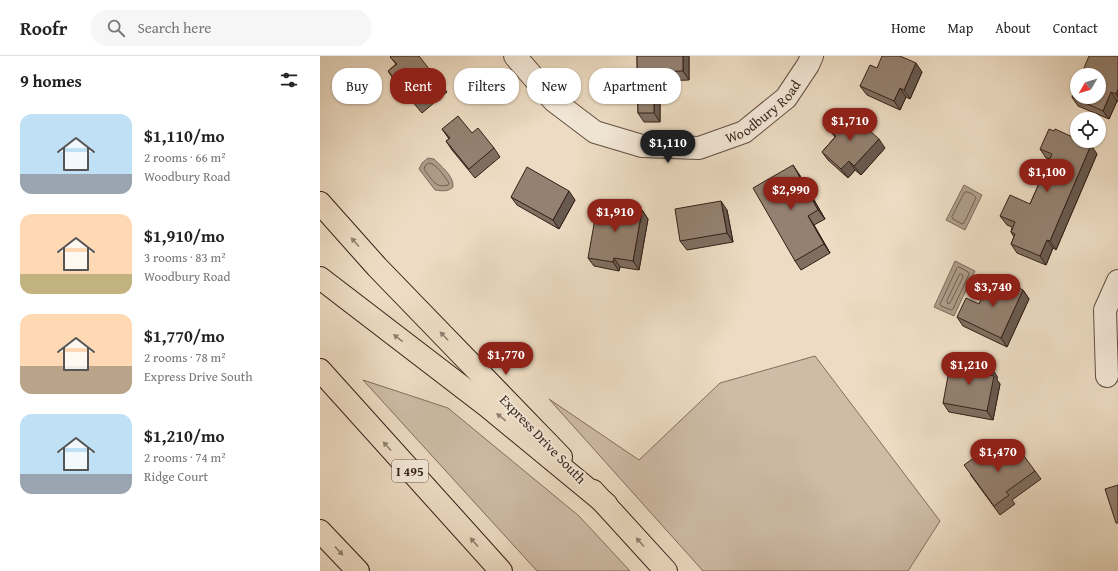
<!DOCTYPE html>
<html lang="en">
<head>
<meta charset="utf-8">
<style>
	:root { --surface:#fff; --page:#f6f6f6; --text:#222; --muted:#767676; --line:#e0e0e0; --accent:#8f2418 }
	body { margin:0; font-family:"Gentium Book Plus",serif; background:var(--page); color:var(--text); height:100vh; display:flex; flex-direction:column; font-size:15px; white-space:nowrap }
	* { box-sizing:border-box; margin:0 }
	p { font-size:13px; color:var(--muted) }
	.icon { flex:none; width:22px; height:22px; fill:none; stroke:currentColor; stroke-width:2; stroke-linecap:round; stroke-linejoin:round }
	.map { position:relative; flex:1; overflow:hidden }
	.sheet { display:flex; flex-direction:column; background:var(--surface); width:320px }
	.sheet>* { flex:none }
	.guide { position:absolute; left:12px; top:12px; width:380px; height:36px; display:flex; gap:8px }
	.needle { width:26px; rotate:232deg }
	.fabs { position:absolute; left:750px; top:12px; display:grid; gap:8px }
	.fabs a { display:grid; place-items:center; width:36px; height:36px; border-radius:50%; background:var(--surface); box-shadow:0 1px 3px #0004; font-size:20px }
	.price { position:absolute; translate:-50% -34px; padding:0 9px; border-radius:14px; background:var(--accent); color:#fff; font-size:13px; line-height:26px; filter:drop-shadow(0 1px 2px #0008) }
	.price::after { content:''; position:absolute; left:50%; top:24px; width:12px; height:9px; margin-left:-6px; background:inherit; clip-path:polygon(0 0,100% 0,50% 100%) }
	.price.active { background:#222; color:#fff }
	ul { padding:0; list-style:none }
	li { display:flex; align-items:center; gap:12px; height:100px; padding:0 20px }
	li span { display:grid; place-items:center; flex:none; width:112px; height:80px; border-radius:12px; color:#555 }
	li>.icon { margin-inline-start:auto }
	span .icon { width:48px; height:48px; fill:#fffc; stroke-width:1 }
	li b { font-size:17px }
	h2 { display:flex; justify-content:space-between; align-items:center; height:48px; padding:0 20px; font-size:17px }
	.pill { padding:0 14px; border-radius:16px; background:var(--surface); box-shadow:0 1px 3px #0004; font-size:14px; line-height:36px }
	.pill.active { background:var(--accent); color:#fff }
	header { display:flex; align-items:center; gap:24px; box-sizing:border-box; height:56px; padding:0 20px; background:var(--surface); border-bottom:1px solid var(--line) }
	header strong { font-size:19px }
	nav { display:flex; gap:22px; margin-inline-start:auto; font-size:14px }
	.search { width:280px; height:36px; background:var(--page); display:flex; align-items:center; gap:10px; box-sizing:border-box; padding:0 14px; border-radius:16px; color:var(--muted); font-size:15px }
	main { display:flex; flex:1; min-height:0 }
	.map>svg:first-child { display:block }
	.green { fill:#cebca6; stroke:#816e5f }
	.water { fill:#ae9c89; stroke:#7d6a5c }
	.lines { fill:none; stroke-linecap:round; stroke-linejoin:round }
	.shore { stroke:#715e50; stroke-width:1 }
	.minor-casing { stroke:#624e43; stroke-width:24 }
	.major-casing { stroke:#341f18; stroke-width:24 }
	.highway-casing { stroke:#341f18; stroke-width:24 }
	.minor { stroke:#f3e8d8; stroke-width:22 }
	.major { stroke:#eddcc3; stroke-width:22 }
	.highway { stroke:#eddcc3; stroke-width:22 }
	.wall { fill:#7f6f61; stroke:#341f18 }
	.shaded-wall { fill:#685a4f; stroke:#341f18 }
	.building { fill:#948171; stroke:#341f18 }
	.oneway { fill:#907e6e }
	.labels { text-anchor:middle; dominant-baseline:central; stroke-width:4; stroke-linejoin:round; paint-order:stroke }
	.shield { fill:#f3e8d8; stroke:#6d5b52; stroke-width:1 }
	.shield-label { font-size:13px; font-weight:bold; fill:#341f18 }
	.street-label { font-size:14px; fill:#341f18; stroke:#f3e8d8 }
</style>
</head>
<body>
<header>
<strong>Roofr</strong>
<div class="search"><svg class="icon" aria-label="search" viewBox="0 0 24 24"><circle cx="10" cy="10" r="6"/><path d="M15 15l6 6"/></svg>Search here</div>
<nav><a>Home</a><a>Map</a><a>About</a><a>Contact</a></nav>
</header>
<main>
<section class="sheet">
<h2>9 homes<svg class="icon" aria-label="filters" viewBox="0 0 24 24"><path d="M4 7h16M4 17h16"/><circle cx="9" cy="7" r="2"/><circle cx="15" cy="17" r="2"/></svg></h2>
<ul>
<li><span style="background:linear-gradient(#bfe0f5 75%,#9aa5b1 0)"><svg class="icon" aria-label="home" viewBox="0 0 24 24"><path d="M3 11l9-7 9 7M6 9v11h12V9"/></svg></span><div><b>$1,110/mo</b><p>2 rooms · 66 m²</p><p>Woodbury Road</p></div></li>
<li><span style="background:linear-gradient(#ffd9b3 75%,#c2b280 0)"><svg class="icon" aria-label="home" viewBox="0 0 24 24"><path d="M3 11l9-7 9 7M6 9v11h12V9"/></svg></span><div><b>$1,910/mo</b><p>3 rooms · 83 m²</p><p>Woodbury Road</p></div></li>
<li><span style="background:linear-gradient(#ffd9b3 65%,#b9a48a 0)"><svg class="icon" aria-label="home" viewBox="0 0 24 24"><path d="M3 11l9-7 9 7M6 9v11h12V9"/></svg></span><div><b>$1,770/mo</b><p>2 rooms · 78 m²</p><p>Express Drive South</p></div></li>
<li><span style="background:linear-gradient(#bfe0f5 75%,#9aa5b1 0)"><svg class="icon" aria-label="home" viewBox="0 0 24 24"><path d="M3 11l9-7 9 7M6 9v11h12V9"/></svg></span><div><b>$1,210/mo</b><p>2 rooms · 74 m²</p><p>Ridge Court</p></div></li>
</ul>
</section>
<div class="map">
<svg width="798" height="515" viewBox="0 0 798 515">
	<rect width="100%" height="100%" fill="#eddcc3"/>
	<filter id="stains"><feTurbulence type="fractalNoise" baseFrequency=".005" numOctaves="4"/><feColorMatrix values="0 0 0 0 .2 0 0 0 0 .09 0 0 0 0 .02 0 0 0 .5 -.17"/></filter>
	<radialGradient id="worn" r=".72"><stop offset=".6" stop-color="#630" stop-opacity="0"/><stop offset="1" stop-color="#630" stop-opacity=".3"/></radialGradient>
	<path class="green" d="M495,300L620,465L588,515H383L229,343L319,404L400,327Z
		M43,324L128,352L259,460L310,515H217Z"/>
	<path class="water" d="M108,102L114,103C121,110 134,120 133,131C128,136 122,135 115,134L99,113L102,107Z
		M644,129L662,139L645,174L626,164Z
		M635,205L655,215L634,260L614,251Z"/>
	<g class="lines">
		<path class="shore" d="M109,107C117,108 124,120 129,127L128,129C115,133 111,122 104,113L105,110Z
			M645,136C648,135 655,139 656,142L644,167L642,168L633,163L632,161Z
			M639,211L648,216L649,218L633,253L631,254L621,250L620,248L637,212Z
			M640,218H642L643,221L630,247L628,248L627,245Z"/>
		<defs>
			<g id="minor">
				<path id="s1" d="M195,0L234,45L275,76L322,90L379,92L424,76L466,42L488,9L492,0"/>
				<path d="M787,320L785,254L798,225"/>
			</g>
			<path id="major" d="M0,147L57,211L241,401
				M273,435L346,515"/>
			<path id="highway" d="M0,222L167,350L286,448
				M0,314L181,515
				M0,475L38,515"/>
		</defs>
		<use href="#minor" class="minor-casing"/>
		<use href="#major" class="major-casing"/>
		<use href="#highway" class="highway-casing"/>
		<use href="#minor" class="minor"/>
		<use href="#major" class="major"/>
		<use href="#highway" class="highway"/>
	</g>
	<path class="wall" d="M317,0H369V24L340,25V66H324L318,57Z
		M798,0V46L797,45L789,63L758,50L752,41Z
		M70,1L121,28L127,36L102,57L74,24L68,15L76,8Z
		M557,12L602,16L590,43L586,41L580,54L547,39L540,30Z
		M122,73L152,77L174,92L180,101L155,122L132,94L126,85L129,83Z
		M511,76L565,92L541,119L535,114L528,122L508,104L502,96L515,81Z
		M720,93L777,98L736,194L733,192L726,209L697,197L691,188L694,181L691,176L692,171L687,169L680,160L710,148L730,103L726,102Z
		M479,118L505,163L494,169L510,197L481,214L475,205Z
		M191,141L255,144L239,173L197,149Z
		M322,154L328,163L319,214L300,211L299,215L274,210L268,202Z
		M407,154L413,186L367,194L360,185Z
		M703,234L709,243L687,291L643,270L637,261L659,248L664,244Z
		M677,320V324L680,328L673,364L629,356L623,347Z
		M693,409L715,415L721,423L692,444L695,448L680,459L650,418Z"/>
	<path class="shaded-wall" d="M363,0H369V24L363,15Z
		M596,7L602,16L590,43L584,34Z
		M334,16L340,25V66L334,57Z
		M580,32L586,41L580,54L574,45Z
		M798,33V42L796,38Z
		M791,36L797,45L789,63L783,55Z
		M559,83L565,92L541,119L534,110Z
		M771,89L777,98L736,194L730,185Z
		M529,105L535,114L528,122L521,113Z
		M473,109L479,118L505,163L498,154Z
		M249,135L255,144L239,173L233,164Z
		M401,145L407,154L413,186L407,177Z
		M322,154L328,163L319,214L313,205Z
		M488,160L494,169L510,197L504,188Z
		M727,184L733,192L726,209L720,200Z
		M294,202L300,211L299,215L293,206Z
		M703,234L709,243L687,291L681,282Z
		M671,311L677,320V324L680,328L673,364L667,355L670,319Z"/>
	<path class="building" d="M71,0H99L121,28L96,48L68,15L77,8L70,1Z
		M317,0H363V15L334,16V57H318Z
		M562,0H580L596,7L584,34L580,32L574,45L540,30L550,9L557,12Z
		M769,0H798V33L796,38L791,36L783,55L752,41L757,29V41H779V19H761Z
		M529,56L559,83L534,110L529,105L521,113L502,96L516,80L511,76Z
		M138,60L152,77L158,72L174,92L149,113L126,85L130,82L122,73Z
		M729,73L734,75L735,73L757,83V85H761L771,89L730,185L727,184L720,200L691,188L695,178L691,176L695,166L680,160L690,139L710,148L732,98L720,93Z
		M473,109L498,154L488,160L504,188L475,205L433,132Z
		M207,111L249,135L233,164L191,141Z
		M401,145L407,177L360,185L355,153Z
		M278,146L322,154L313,205L294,202L293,206L268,202Z
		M675,220L703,234L681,282L637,261L646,242L659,248L661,243L664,244Z
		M631,304L671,311L670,319L674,320L667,355L623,347Z
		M676,386L693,409L704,400L715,415L686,436L689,439L674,450L644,409Z
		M798,429V467H796L785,433Z"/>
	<defs><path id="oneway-solid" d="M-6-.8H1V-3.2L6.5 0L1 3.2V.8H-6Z"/></defs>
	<g class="oneway">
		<use href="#oneway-solid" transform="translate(35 186) rotate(-132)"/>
		<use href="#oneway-solid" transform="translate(124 280) rotate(-134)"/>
		<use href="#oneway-solid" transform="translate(78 282) rotate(-142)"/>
		<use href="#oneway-solid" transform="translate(181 361) rotate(-141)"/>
		<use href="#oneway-solid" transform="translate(67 390) rotate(-132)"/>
		<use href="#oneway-solid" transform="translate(154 486) rotate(-132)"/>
		<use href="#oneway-solid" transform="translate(320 486) rotate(-132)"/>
		<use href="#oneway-solid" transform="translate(19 495) rotate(47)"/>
	</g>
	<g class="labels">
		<rect class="shield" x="72" y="404" width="36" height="22" rx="3"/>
		<g class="shield-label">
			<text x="90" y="415">I 495</text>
		</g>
		<g class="street-label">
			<text stroke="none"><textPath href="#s1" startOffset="292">Woodbury Road</textPath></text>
			<text transform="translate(223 383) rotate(46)">Express Drive South</text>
		</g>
	</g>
	<rect width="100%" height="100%" filter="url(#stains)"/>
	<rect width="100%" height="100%" fill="url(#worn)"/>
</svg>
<div class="fabs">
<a><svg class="needle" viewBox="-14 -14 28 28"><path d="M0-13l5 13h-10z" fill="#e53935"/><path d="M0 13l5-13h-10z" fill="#767676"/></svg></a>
<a><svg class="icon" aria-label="locate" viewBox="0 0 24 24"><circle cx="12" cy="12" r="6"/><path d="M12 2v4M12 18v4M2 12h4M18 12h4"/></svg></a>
</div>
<b class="price" style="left:530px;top:86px">$1,710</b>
<b class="price active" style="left:348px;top:108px">$1,110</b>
<b class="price" style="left:727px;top:137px">$1,100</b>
<b class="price" style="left:471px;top:155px">$2,990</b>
<b class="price" style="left:295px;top:177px">$1,910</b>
<b class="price" style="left:673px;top:252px">$3,740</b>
<b class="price" style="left:186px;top:320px">$1,770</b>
<b class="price" style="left:649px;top:330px">$1,210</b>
<b class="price" style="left:678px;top:417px">$1,470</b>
<div class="guide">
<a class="pill">Buy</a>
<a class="pill active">Rent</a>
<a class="pill">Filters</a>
<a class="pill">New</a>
<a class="pill">Apartment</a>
</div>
</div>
</main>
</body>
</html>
